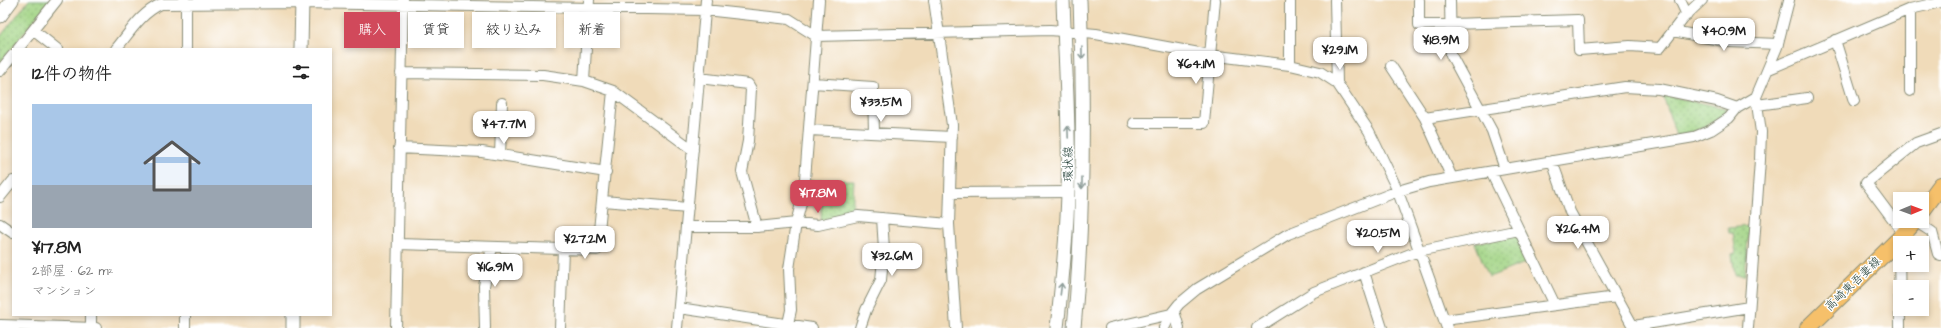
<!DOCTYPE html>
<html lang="ja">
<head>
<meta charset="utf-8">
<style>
	:root { --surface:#fff; --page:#f2f2f2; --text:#222; --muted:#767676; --accent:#d1495b }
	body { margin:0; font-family:"Architects Daughter","Klee One",sans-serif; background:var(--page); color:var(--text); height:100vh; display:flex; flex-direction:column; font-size:15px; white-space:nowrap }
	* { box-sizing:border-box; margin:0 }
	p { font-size:13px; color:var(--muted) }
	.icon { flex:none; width:22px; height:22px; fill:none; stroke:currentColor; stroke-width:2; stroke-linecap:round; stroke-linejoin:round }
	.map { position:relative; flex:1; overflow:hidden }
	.drawer { position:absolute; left:12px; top:48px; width:320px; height:268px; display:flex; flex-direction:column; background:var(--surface); border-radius:0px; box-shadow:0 2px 6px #0003 }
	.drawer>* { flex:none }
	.guide { position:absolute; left:344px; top:12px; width:380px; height:36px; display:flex; gap:8px }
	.needle { width:26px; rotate:89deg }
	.tools { position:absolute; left:1893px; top:192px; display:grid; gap:8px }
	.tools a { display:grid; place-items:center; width:36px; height:36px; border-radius:0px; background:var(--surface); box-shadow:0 2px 6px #0003; font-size:20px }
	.price { position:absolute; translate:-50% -34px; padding:0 9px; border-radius:8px; background:#fff; color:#222; font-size:13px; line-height:26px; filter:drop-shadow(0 1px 2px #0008) }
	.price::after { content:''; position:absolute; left:50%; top:24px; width:12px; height:9px; margin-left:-6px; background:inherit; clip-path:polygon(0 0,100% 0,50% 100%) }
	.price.active { background:var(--accent); color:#fff }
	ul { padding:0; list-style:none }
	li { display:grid; align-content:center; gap:8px; height:212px; padding:0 20px }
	li span { display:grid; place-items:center; height:124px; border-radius:0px; color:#555 }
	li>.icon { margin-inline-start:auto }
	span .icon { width:72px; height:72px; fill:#fffc; stroke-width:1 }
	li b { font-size:17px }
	h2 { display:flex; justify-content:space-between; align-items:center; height:48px; padding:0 20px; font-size:17px }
	.tag { padding:0 14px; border-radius:0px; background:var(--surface); box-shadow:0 2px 6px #0003; font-size:14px; line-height:36px }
	.tag.active { background:var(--accent); color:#fff }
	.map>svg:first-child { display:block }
	.park { fill:url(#park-dots); stroke:#60885c }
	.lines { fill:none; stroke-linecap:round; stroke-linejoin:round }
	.minor-casing { stroke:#888c76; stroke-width:12 }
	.tertiary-casing { stroke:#888c76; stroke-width:15 }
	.primary-casing { stroke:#888c76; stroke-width:18 }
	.minor { stroke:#fff; stroke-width:10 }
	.tertiary { stroke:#fff; stroke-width:13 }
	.primary { stroke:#f6c06b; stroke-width:16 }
	.oneway { stroke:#8f9e9a }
	.labels { text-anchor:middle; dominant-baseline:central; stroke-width:3; stroke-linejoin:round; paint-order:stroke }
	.street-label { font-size:12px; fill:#1f3d34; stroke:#fff }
</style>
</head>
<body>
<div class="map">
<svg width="1941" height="328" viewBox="0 0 1941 328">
	<defs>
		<pattern id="park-dots" width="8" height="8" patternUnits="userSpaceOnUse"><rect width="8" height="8" fill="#a2d484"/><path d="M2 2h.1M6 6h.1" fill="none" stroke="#83ad6d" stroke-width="1.8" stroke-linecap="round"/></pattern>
	</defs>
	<rect width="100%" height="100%" fill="#fff"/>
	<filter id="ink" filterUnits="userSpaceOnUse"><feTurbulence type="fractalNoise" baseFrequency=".025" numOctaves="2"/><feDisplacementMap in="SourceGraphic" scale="8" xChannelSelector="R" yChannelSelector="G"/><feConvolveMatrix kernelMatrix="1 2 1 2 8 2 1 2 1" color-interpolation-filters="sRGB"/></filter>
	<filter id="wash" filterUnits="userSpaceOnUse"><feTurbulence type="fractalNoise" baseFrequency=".012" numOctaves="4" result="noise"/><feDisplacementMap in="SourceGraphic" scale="16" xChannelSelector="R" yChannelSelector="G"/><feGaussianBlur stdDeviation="0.9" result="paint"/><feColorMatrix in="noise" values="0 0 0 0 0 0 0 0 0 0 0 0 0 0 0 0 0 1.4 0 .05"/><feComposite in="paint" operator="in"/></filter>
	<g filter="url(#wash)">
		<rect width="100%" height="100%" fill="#f0dbb9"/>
		<path class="park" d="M29,0H50L0,63V37Z
			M1663,95L1725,108L1726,113C1710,125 1695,133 1676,136Z
			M854,180L852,214L821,222L822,191L809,190V181Z
			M1749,226L1745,275H1735L1732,254L1736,253L1733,233H1729L1728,228Z
			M1514,235L1519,236L1530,261L1489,277L1475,243Z"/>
	</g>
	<g filter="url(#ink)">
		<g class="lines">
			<defs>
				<path id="minor" d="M184,0L186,4V49
					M934,0L952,125L949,224L956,328
					M1335,0L1337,83
					M1419,0V25L1578,20L1579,50L1630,46L1660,48L1683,18L1702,0
					M1450,0L1451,55L1492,131L1505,169
					M1680,0L1687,15
					M1910,9V91
					M33,30L57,49
					M1673,31L1729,42L1778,44
					M1835,40L1854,101
					M18,49L57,0
					M116,49C130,32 141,13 161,4L302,3L705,10L789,19L816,36L1050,30L1096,34L1210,55L1290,65L1320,72L1337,83L1369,131L1397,189L1447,328
					M1290,65V2
					M1391,66L1425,118L1452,178
					M1769,69L1910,9L1941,2
					M0,71L13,55
					M401,73L543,75L584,81L613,91L693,150
					M699,78L748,84L751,89L748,141L742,172L757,227
					M584,81L589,0
					M813,83L873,87L874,133
					M1757,105L1807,98
					M1425,118L1625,87L1659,89L1717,101L1737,108
					M1134,123H1204L1215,0
					M809,130L952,137
					M399,148L482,152L606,172
					M500,155L502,103
					M1552,161L1570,212L1634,328
					M1491,172L1555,305
					M950,193L1068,192
					M0,197L13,181
					M603,201L688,208
					M1915,221L1932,232L1938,254L1941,255
					M0,224L13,233
					M686,227H757L796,223L818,225L858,216L949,224
					M1904,234L1866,183L1916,143L1941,134
					M1899,239L1900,328
					M398,244L597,250L613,91
					M1364,272L1382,328
					M679,308L812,328
					M1174,311L1179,328
					M1444,320L1616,297
					M0,325L96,328
					M1634,326L1749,307
					M91,328V315
					M185,328V315
					M396,328L403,0
					M485,328L484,286L492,247
					M560,328L563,249
					M677,328L706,0
					M787,328L791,310L789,269L796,223L804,192L819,0
					M860,328L866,310L881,280L884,249L882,218
					M1110,328L1171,314
					M1164,328L1171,314L1179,304L1197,289L1288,234L1398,191L1429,182L1694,137L1711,130L1729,118L1737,108L1756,97
					M1257,328L1314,292L1418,251L1519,230
					M1748,328L1760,160L1761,132L1756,97L1777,47L1789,0"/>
				<path id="tertiary" d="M0,16L12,0
					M301,49L302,0
					M293,328V315
					M1057,328C1062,283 1067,237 1068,192C1070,128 1065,64 1063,0
					M1074,328C1084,219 1084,109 1080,0"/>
				<path id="primary" d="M1922,211L1941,185
					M1808,328L1899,239L1915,221"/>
			</defs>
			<use href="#minor" class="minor-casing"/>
			<use href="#tertiary" class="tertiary-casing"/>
			<use href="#primary" class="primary-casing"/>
			<use href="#minor" class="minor"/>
			<use href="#tertiary" class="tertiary"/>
			<use href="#primary" class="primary"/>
		</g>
		<defs><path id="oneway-shaft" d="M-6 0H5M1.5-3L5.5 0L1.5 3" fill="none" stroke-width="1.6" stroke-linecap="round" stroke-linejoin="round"/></defs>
		<g class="oneway">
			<use href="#oneway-shaft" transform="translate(1082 53) rotate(89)"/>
			<use href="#oneway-shaft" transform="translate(1068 132) rotate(-92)"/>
			<use href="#oneway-shaft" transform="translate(1082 183) rotate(90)"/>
			<use href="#oneway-shaft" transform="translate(1061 289) rotate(-83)"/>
		</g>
	</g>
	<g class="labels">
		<g class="street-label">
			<text transform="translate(1068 164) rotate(-90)">環状線</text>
			<text transform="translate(1853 284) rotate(-44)">高崎東吾妻線</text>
		</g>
	</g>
</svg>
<div class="tools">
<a><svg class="needle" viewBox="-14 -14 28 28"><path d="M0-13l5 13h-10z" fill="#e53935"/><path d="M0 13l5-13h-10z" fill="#767676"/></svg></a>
<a>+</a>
<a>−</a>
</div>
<b class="price" style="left:1724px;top:52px">¥40.9M</b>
<b class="price" style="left:1441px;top:61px">¥18.9M</b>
<b class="price" style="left:1340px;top:71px">¥29.1M</b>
<b class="price" style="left:1196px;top:85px">¥64.1M</b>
<b class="price" style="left:881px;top:123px">¥33.5M</b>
<b class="price" style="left:504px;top:145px">¥47.7M</b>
<b class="price active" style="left:818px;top:214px">¥17.8M</b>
<b class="price" style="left:1578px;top:250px">¥26.4M</b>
<b class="price" style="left:1378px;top:254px">¥20.5M</b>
<b class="price" style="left:585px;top:260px">¥27.2M</b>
<b class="price" style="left:892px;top:277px">¥32.6M</b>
<b class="price" style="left:495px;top:288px">¥16.9M</b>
<div class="guide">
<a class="tag active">購入</a>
<a class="tag">賃貸</a>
<a class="tag">絞り込み</a>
<a class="tag">新着</a>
</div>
<section class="drawer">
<h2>12件の物件<svg class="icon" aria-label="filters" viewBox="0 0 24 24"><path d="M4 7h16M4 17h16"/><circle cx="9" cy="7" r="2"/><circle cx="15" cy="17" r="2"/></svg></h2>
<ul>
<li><span style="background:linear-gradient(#a9c7e8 65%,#9aa5b1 0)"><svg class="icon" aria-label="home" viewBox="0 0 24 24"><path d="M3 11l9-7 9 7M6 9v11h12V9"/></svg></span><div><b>¥17.8M</b><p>2部屋 · 62 m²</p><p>マンション</p></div></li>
</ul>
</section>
</div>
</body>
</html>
